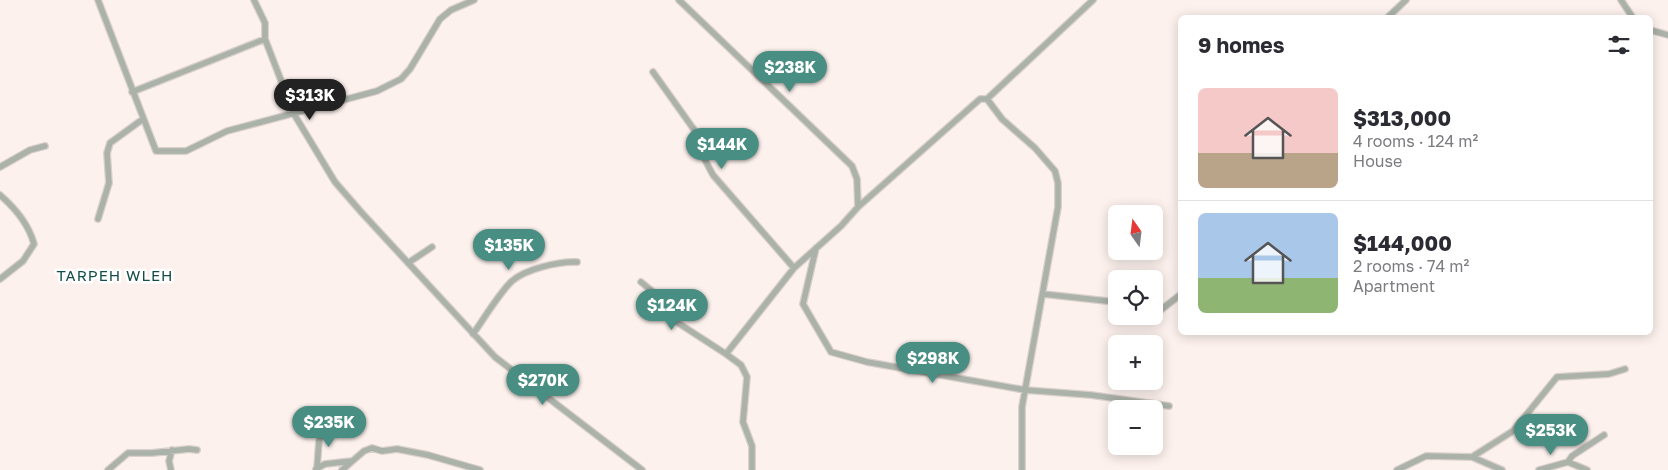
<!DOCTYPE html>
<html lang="en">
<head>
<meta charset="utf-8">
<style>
	:root { --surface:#fff; --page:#f2f2f3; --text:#2b2b33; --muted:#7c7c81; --line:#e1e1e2; --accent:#498e82 }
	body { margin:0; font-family:"Golos Text",sans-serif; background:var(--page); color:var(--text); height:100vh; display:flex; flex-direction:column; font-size:19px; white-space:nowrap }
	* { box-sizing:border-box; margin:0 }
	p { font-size:16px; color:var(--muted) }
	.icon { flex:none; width:28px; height:28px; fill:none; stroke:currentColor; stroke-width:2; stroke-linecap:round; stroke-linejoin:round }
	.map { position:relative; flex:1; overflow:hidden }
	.panel { position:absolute; left:1178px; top:15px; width:475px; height:320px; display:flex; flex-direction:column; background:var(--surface); border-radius:8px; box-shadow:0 2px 12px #0003 }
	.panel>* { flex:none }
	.needle { width:32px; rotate:346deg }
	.controls { position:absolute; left:1108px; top:205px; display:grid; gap:10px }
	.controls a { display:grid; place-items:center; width:55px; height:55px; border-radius:8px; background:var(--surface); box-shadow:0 2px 12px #0003; font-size:25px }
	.price { position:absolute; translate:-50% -42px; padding:0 11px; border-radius:18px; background:var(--accent); color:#fff; font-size:16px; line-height:32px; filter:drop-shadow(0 1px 2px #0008) }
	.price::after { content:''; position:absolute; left:50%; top:30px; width:15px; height:11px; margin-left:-8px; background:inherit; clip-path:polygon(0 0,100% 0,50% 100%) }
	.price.current { background:#222; color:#fff }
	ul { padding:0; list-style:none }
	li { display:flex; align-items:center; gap:15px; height:125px; padding:0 20px }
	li+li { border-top:1px solid var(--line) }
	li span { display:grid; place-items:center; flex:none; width:140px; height:100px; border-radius:8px; color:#555 }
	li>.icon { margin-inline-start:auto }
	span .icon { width:60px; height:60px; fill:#fffc; stroke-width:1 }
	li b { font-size:21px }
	h2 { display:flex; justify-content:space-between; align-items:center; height:60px; padding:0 20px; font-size:21px }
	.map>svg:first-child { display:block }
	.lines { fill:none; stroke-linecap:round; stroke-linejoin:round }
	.minor-casing { stroke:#d9cfcb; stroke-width:8 }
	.minor { stroke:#abb2a9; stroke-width:5.5 }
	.labels { text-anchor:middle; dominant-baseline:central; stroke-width:5; stroke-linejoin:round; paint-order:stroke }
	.neighbourhood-label { font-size:15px; letter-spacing:1px; fill:#154e46; stroke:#fff }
</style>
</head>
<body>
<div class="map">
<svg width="1668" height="470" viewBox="0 0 1668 470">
	<rect width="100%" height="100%" fill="#fcf1ed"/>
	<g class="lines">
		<defs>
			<path id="minor" d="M98,0L156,151H186L227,131L377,91L401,79L410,69L440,19L451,10L474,0
				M254,0L265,23V39
				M679,0L852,166L857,179L858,207
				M1621,0L1633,18
				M1387,18L1406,0
				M1650,30L1668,35
				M653,72L700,138L703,156L713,175L794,268
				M132,92L265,39L294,114L335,182L362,213L495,357L642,470
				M0,167L30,150L45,146
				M0,195C15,208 29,225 34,244L23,261L0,279
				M98,219L109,183L107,153L110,143L143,119
				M816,248L803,304L831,352L867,362L1025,390L1091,395L1169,406
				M408,263L432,247
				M641,282L658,296L672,319L726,354
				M1043,294L1116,302
				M1154,307L1162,309L1180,295
				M473,334C483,320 500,292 512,281C526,269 559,261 577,262
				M1472,457L1513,431L1557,377L1609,374L1625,369
				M1568,462L1572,456L1604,435
				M317,468L319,441L327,422
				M316,469L325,464L352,461
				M108,470L128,453H152L189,449L197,450
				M171,470L169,461L172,450
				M342,470L364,451L372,448L382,451L397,449L428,455L480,470
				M752,470V446L743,422L747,377L741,365L726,354L794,268L841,226L858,207L980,99H987
				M1022,470V407L1058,207V183L1055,171L1035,148L1002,119L987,99L1093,0
				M1397,470L1426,456L1472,457L1502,470
				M1539,470L1568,462L1587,470"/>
		</defs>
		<use href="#minor" class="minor-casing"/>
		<use href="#minor" class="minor"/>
	</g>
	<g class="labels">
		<g class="neighbourhood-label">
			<text x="115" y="275">TARPEH WLEH</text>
		</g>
	</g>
</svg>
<div class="controls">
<a><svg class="needle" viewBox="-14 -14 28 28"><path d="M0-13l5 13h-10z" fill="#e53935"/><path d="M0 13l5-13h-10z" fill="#7c7c81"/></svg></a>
<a><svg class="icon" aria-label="locate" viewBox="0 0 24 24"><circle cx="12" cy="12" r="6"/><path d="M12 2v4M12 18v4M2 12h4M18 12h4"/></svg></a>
<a>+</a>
<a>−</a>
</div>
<b class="price" style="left:790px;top:93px">$238K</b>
<b class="price current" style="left:310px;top:121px">$313K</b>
<b class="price" style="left:722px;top:170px">$144K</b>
<b class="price" style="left:509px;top:271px">$135K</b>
<b class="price" style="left:672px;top:331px">$124K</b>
<b class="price" style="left:933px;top:384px">$298K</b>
<b class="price" style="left:543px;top:406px">$270K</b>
<b class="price" style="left:329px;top:448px">$235K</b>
<b class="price" style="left:1551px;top:456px">$253K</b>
<section class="panel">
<h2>9 homes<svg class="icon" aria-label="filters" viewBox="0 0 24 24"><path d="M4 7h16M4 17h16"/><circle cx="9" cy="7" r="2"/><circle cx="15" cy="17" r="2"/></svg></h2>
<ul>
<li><span style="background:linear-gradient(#f6c9c9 65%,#b9a48a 0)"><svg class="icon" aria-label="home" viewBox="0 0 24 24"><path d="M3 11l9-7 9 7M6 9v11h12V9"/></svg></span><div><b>$313,000</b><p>4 rooms · 124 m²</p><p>House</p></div></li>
<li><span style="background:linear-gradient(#a9c7e8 65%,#8fb573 0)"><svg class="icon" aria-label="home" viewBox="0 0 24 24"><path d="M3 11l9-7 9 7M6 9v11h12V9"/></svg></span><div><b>$144,000</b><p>2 rooms · 74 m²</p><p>Apartment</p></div></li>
</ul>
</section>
</div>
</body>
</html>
